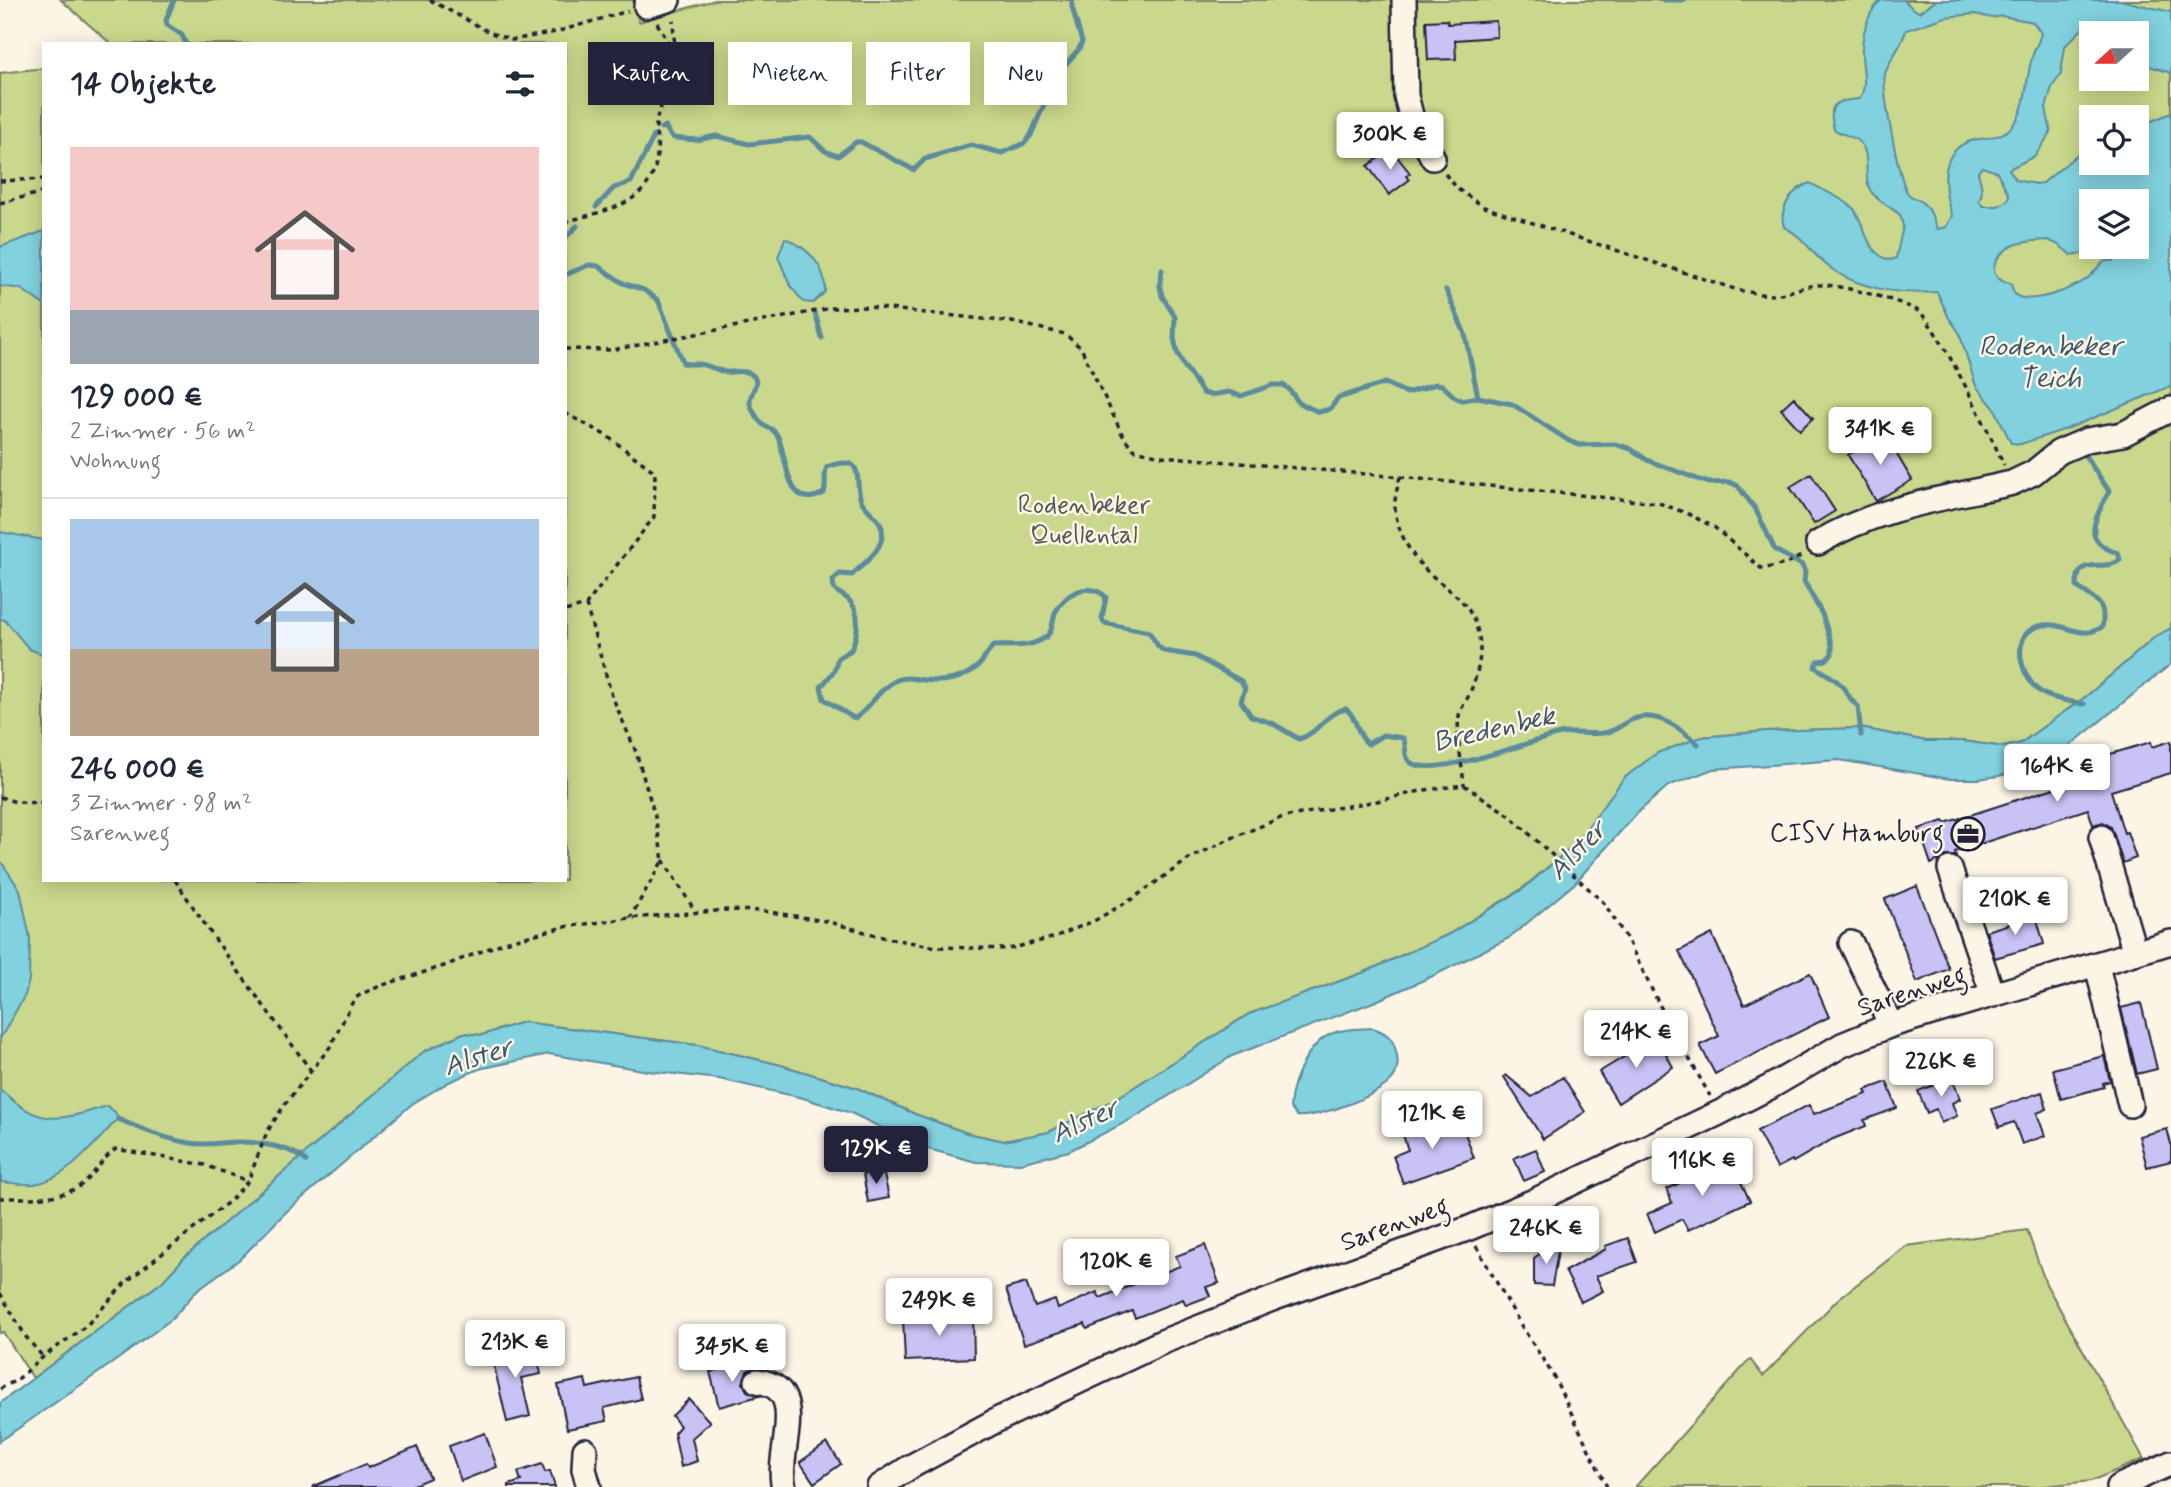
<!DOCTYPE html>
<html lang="de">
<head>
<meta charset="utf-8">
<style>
	:root { --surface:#fff; --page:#f2f2f3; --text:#1f2937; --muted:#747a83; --line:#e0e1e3; --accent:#22223b }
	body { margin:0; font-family:Mynerve,sans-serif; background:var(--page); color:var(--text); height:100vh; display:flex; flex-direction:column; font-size:26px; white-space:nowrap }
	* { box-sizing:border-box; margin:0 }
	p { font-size:23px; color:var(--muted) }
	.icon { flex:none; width:38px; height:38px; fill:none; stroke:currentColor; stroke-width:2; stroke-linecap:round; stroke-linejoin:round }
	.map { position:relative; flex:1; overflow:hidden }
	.side { position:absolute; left:42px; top:42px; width:525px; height:840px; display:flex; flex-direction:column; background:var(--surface); border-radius:0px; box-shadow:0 4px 18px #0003 }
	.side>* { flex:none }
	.guide { position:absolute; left:588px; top:42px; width:665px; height:63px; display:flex; gap:14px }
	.needle { width:46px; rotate:249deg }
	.controls { position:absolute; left:2079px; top:21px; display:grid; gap:14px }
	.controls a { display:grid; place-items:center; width:70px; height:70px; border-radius:0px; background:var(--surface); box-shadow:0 4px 18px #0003; font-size:35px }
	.price { position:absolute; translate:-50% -60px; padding:0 16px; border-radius:7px; background:#fff; color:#222; font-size:23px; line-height:46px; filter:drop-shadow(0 2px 4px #0008) }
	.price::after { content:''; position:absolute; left:50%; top:42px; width:21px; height:16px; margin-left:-10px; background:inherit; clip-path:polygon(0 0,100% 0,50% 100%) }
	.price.current { background:var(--accent); color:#fff }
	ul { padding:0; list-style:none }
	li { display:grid; align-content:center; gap:14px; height:371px; padding:0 28px }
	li+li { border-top:2px solid var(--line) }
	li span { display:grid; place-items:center; height:217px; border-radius:0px; color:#555 }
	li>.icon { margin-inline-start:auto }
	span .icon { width:126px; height:126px; fill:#fffc; stroke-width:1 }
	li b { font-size:30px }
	h2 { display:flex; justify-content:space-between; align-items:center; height:84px; padding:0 28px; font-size:30px }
	.pill { padding:0 24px; border-radius:0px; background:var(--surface); box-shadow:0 4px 18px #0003; font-size:24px; line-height:63px }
	.pill.current { background:var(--accent); color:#fff }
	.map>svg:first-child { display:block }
	.green { fill:#c9d88c; stroke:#767d64; stroke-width:2; fill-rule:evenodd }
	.water { fill:#81d1de; stroke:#5b8b9d; stroke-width:2; fill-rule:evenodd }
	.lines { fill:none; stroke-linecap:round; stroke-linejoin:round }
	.stream { stroke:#5b8b9d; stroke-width:5 }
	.building { fill:#c9c3f5; stroke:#22223b; stroke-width:2 }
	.minor-casing { stroke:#22223b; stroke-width:28 }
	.path { stroke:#22223b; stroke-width:3.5; stroke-dasharray:5 5; stroke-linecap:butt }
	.minor { stroke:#fcf5e5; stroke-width:23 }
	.labels { text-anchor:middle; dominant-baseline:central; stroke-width:5; stroke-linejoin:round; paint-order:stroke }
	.park-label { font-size:26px; fill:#545953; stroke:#fcf5e5 }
	.poi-label { font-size:26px; fill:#22223b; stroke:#fcf5e5; text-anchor:end }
	.street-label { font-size:26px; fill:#22223b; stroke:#fcf5e5 }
	.water-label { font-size:28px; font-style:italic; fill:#3e576c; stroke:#fcf5e5 }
</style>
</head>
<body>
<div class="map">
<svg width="2171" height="1487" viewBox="0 0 2171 1487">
	<rect width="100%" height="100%" fill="#fcf5e5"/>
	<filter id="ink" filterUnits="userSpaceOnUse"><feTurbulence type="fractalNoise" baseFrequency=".0143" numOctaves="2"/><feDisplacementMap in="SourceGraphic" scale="14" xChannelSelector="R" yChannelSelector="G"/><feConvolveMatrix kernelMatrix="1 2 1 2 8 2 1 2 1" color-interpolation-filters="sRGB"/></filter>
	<g filter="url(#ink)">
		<path class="green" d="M61,0H633L639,22L715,0H2171V629L2155,637L2088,695L2043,727L2021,743L2004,747L1963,741H1926L1861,728L1767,731L1702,737L1658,753L1600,813L1575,844L1523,888L1449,934L1365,972L1249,1014L1114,1100L1049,1132L1004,1141L967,1133L915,1114L857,1088L781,1065L697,1045L523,1022L482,1035L463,1033L423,1052L184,1258L162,1282L33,1378L3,1332L0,1333V73L44,68V880H565V44H111ZM2091,33H2137V79H2091ZM2091,117H2137V163H2091ZM2091,201H2137V247H2091Z
			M2027,1230L2046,1284L2144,1459L2091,1481L2036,1487H1635L1750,1359L1763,1376L1838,1299L1906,1246Z"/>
		<path class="water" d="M1882,0H1904L1912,8L1919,12L1937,0H2120L2171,12V73L2137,62V33H2100L2096,29L2084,27L2065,46L2061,74L2052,87L2046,108L2051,132L2035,156L2009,169L2016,180L2036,184L2043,183L2079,153L2085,140L2091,137V163H2137V127L2171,113V386L2069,428L2021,444L2011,443L1995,409L1976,386L1959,332L1949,318L1937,292C1900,295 1854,289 1824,263C1809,250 1804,237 1784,227C1778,209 1793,188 1810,183C1819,188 1848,201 1853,208C1866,224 1865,254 1890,260L1896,258L1903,226L1900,215C1890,206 1877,202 1870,190C1862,174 1872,154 1859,142C1852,135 1841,135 1834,129C1827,103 1835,101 1859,99C1869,86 1861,65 1862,50C1862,35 1868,9 1882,0ZM1975,14L1992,18L2002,16L2033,22L2041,33C2039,43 2034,49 2032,58C2025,79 2028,107 2013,125C2003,138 1988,137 1974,140C1937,149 1943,189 1952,216L1946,227L1937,229C1933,218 1931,208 1920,201C1915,198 1911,198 1907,192C1899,178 1881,88 1885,74C1890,57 1902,47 1906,30L1946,17ZM1982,167L1997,172L2009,195L2008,200L1998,206H1983L1979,201C1985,190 1980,183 1978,172ZM2137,201V247H2091V201ZM2048,240L2059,245L2071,255L2114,248L2120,249L2121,255L2112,261H2105C2098,266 2095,272 2089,277C2077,288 2027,307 2015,294C2012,291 2012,286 2011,283C1982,279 1995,253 2014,245C2025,241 2036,241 2048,240Z
			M44,231V305L21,289L0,286V247Z
			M785,238C807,247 827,266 825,292L813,303L803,302L790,285L778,257Z
			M0,532L44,540V655L29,649L5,620L0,619Z
			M2171,628V664L2047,764L1999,776L1978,779H1950L1839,760L1713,769L1668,786L1636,814L1574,884L1509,938L1435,975L1376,1001L1232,1056L1134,1118L1069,1151L1020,1163L976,1162L921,1147L851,1113L803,1098L719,1079L648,1071L549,1054L479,1069L449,1082L412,1104L286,1212L240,1259L197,1290L173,1318L118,1359L0,1441V1403L162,1282L184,1258L423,1052L463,1033L482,1035L523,1022L697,1045L781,1065L857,1088L915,1114L967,1133L1004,1141L1049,1132L1114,1100L1249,1014L1365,972L1449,934L1523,889L1575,844L1624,778L1657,753L1702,737L1767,731L1861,728L1926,741H1963L2004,747L2021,743L2043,727L2088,695L2155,637Z
			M0,860L20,890L30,938L29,980L25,995L0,1039Z
			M1373,1028C1384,1032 1392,1036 1395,1048C1398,1056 1399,1067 1395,1075C1384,1095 1319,1118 1297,1116L1290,1108C1291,1083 1307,1043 1333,1033C1346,1028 1360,1029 1373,1028Z
			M0,1089C39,1126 57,1122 107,1106L115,1112L118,1119C95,1142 69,1179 34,1184C23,1185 12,1183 1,1182Z"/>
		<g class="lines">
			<path class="stream" d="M174,0L166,20L167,25L182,35L186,44
				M1664,0H1684
				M661,128L665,126L670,135L674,138L697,140L716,136L749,144L810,137L825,151L838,156L856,142H861L914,170L925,159L971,145L1002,153L1025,143L1031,135L1057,74L1079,49L1082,42L1072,7V0
				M596,207L614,188L631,182L654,136
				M565,238L577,226
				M1162,270L1160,286L1162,296L1175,317L1174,338L1177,352L1184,366L1203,393L1211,395L1229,392L1241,396L1273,385H1283L1289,389L1299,403L1319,412L1330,409L1338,398L1385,383L1407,393L1436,384L1442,385L1455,397L1462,400L1478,397L1512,404L1569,441L1579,445L1615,444L1631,449L1647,460L1700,480L1709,483L1730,482L1738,486L1756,510L1775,550L1802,565L1805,572L1804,581L1822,614L1832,645V654L1826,660L1818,661L1815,667C1823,672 1832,676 1840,684C1847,691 1850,701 1858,706L1861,735
				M565,275L589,265L598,266L623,283L644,290L658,300L683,363C690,365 697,363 704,365C711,367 718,370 725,372C733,373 743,369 751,374C763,382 748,394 750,403C751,409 759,422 764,425C769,429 773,428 777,435C788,456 785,514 824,493C827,484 823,475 827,467C870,451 852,486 862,502C870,515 885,519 882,537C880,552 862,565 852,575L840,574L833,580L834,589C838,593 843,595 848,599C862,612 858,634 851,650L838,658L834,671L821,687L824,699L852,717L856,718C871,707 879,688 897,680C906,676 914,679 924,680C945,683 964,680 980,664C985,658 988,652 993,646C1012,645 1031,649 1047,636C1054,630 1052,618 1056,611C1067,592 1089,581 1106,597L1102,618L1104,623L1149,632L1158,646L1164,651L1195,656L1241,681L1245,688L1241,701L1251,716L1272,723L1299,739C1318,734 1326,712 1346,709C1358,718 1356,735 1368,744L1383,735L1403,738C1407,745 1403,756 1410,762C1431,780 1532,740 1560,734C1575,731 1588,735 1603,733C1615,732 1622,724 1631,720C1655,709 1682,729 1698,744
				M1446,290L1465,334L1478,397
				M815,313L822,338
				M2084,454L2109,491C2097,517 2078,541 2118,553L2120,560C2104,573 2076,553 2077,587C2094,599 2107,601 2102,627C2080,642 2062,619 2039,626C2008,635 2021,680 2042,693C2054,700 2070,701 2084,704
				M118,1119C141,1129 165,1139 190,1143C208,1146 222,1142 239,1142C259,1142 292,1147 306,1161"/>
		</g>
		<path class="building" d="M1447,20L1448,24L1496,21L1497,37L1455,40L1456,59L1428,60L1426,21Z
			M1388,151L1391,155L1394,153L1410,173L1406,176L1409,180L1389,195L1368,166Z
			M1794,397L1813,418L1800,430L1781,409Z
			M1884,433L1912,480L1876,501L1848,455Z
			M1811,474L1835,511L1814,524L1790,487Z
			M2171,741V773L2111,791L2124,833L2127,832L2136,858L2123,863L2111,827L2103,822L2093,825L2088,809L1955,852L1956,856H1946L1931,864L1919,829L1944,821L1945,823L2079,780L2076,770L2108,760L2107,755L2151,742L2152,747Z
			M1917,886L1949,969L1917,982L1885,899Z
			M2036,916L2044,944L1995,958L1986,931Z
			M1712,934L1744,1005L1810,973L1829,1017L1715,1074L1700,1045L1719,1036L1679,951Z
			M2141,1003L2157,1069L2137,1074L2121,1008Z
			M1657,1037L1673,1067L1618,1103L1599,1072Z
			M2104,1056L2110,1081L2103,1083L2104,1087L2061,1099L2053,1069Z
			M1506,1075L1532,1097L1563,1077L1585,1112L1543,1139L1504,1077Z
			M1952,1078L1960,1099L1952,1103L1957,1116L1941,1123L1936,1109L1927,1113L1918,1091Z
			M1887,1082L1897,1108L1864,1120L1866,1126L1833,1139L1793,1162L1792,1160L1777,1168L1757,1131L1809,1105L1814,1114L1867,1094L1865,1090Z
			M2042,1092L2047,1109L2037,1113L2045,1136L2022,1144L2014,1122L1999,1127L1992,1109Z
			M1443,1121L1447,1131L1462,1125L1474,1158L1403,1183L1393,1156L1408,1150L1403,1135Z
			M2167,1129L2171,1144V1161L2147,1167L2139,1136Z
			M1536,1149L1545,1172L1524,1181L1514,1158Z
			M1730,1159L1750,1201L1688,1230L1682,1219L1655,1232L1647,1214L1672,1203L1667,1189Z
			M883,1170L889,1198L868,1202L863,1174Z
			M1628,1238L1637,1262L1596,1276L1603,1291L1581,1302L1565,1271L1606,1249L1605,1246Z
			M1560,1239L1552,1286L1534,1285V1258Z
			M1205,1245L1219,1283L1206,1287L1210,1296L1186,1305L1183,1299L1135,1318L1132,1311L1087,1329L1085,1324L1024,1344L1006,1289L1026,1283L1035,1307L1055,1300L1058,1309L1097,1292L1100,1298L1180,1266L1176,1256Z
			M973,1315L974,1358L905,1361L903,1317Z
			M535,1347L541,1374L521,1378L530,1416L507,1422L492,1357Z
			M752,1361L754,1368L747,1371L743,1383L747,1391L759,1396L719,1407L710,1372Z
			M636,1377L641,1399L604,1408L607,1421L567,1429L558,1385L585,1379L587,1388Z
			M689,1399L710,1422L692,1438L697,1461L681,1467L674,1433L680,1426L672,1416Z
			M485,1433L497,1467L461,1481L449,1446Z
			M827,1443L841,1464L814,1483L800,1462Z
			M417,1447L430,1478L409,1487H312L366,1464L368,1468Z
			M542,1464L545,1472L550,1471L555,1487H509V1485L521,1481L518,1472Z"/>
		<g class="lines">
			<defs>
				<path id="minor" d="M1404,0L1406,96L1412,119L1433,158
					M646,6L668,0
					M1818,543C1876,507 1947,498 2012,483L2033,473L2059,452L2087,440L2123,434L2171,409
					M2101,837L2135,953
					M1950,869L1993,995
					M1851,943L1891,1025
					M2097,965L2130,1105
					M757,1381C812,1388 774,1455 784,1487
					M585,1450L584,1469L589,1487
					M879,1487L910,1467L997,1420L1162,1342L1272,1299L1467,1229L1534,1201L1719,1113L1770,1087L1842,1045L1891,1025L2171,942
					M2118,1487L2171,1463"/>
			</defs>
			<use href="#minor" class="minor-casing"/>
			<path class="path" d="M430,0L491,33L512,40L556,32L628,11
				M657,23L674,52
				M1445,174L1459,190L1484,207L1741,291C1751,292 1763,295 1773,295C1791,294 1802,284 1825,285C1844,286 1902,301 1918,311C1936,322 1993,440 2004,465
				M0,181L44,179
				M0,203L44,192
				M565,222C604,210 653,206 657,155C659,143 654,130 657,118C659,108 666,99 670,89C678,67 674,42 673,20
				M565,349L612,350L832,308L869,307L1012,322L1065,334L1081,348L1124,438L1135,450L1161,456L1400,477L1659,503L1686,513L1714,527L1762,569L1786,564L1803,555
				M565,413L607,436L655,472L654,517L586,605L565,611
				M1400,477C1398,486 1394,498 1395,508C1397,532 1412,558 1429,573C1450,592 1468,599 1477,629C1484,652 1478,675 1468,697C1465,703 1460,709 1459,716C1456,738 1462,763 1464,785
				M586,605L612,696L636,752L655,816L663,860L630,918
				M0,797L16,802L44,803
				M663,860L695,911
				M175,880L212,935L312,1072
				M0,1198C24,1198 61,1200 81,1185C95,1175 102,1158 116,1149L205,1165L248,1181
				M1476,1246L1522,1327L1553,1375L1607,1487
				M0,1293L26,1337L43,1357
				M0,1389L18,1379L43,1357L86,1326L126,1282L231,1200L248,1181L267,1132L285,1104L330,1047L354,999L363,993L383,985L444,966L505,942L564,927L630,918L727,910L763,911L826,921L886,938L937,947L1009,949L1052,938L1094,921L1132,899L1189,859L1227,840L1283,817L1377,801L1425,790L1464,785L1509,815L1604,903L1627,939L1660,1006L1710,1096"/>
			<use href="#minor" class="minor"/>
		</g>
	</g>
	<defs>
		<symbol id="office-ring" viewBox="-11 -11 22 22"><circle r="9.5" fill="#fcf5e5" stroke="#22223b" stroke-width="1.5"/><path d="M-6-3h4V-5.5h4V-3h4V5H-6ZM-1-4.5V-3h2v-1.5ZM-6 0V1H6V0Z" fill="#22223b"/></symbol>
	</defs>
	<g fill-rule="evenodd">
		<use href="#office-ring" x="1949" y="815" width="38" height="38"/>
	</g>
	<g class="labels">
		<g class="park-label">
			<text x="1084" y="506">Rodenbeker<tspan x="1084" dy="30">Quellental</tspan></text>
		</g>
		<g class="poi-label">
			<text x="1944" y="834">CISV Hamburg</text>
		</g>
		<g class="street-label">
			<text transform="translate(1912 992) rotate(-18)">Sarenweg</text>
			<text transform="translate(1395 1225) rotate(-20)">Sarenweg</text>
		</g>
		<g class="water-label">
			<text x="2050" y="347">Rodenbeker<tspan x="2050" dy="32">Teich</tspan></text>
			<text transform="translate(1494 730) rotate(-13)">Bredenbek</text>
			<text transform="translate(1578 851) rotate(-46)">Alster</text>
			<text transform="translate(478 1058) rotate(-18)">Alster</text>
			<text transform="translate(1085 1122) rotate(-25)">Alster</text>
		</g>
	</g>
</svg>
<div class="controls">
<a><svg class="needle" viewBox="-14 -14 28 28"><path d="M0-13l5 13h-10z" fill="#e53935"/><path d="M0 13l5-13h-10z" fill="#747a83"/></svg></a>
<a><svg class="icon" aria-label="locate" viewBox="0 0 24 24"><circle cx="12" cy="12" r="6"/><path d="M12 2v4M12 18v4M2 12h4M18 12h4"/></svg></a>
<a><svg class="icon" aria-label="layers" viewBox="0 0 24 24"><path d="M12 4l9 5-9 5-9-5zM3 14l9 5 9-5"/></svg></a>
</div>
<b class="price" style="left:1390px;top:172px">300K €</b>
<b class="price" style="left:1880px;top:467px">341K €</b>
<b class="price" style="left:2057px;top:804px">164K €</b>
<b class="price" style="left:2015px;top:937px">210K €</b>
<b class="price" style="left:1636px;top:1070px">214K €</b>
<b class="price" style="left:1941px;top:1099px">226K €</b>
<b class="price" style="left:1432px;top:1151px">121K €</b>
<b class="price current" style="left:876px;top:1186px">129K €</b>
<b class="price" style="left:1702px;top:1198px">116K €</b>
<b class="price" style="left:1546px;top:1266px">246K €</b>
<b class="price" style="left:1116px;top:1299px">120K €</b>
<b class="price" style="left:939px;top:1338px">249K €</b>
<b class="price" style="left:515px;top:1380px">213K €</b>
<b class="price" style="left:732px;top:1384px">345K €</b>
<div class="guide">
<a class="pill current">Kaufen</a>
<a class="pill">Mieten</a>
<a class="pill">Filter</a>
<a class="pill">Neu</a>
</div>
<section class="side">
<h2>14 Objekte<svg class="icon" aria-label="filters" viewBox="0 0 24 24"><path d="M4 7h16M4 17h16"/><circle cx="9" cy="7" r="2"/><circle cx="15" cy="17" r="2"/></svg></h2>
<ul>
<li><span style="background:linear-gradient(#f6c9c9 75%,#9aa5b1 0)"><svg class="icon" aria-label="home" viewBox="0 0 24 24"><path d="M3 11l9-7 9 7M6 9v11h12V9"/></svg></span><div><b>129 000 €</b><p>2 Zimmer · 56 m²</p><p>Wohnung</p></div></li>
<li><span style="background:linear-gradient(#a9c7e8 60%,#b9a48a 0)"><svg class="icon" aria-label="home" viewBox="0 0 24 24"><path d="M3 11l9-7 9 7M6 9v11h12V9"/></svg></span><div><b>246 000 €</b><p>3 Zimmer · 98 m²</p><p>Sarenweg</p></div></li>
</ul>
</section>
</div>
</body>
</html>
